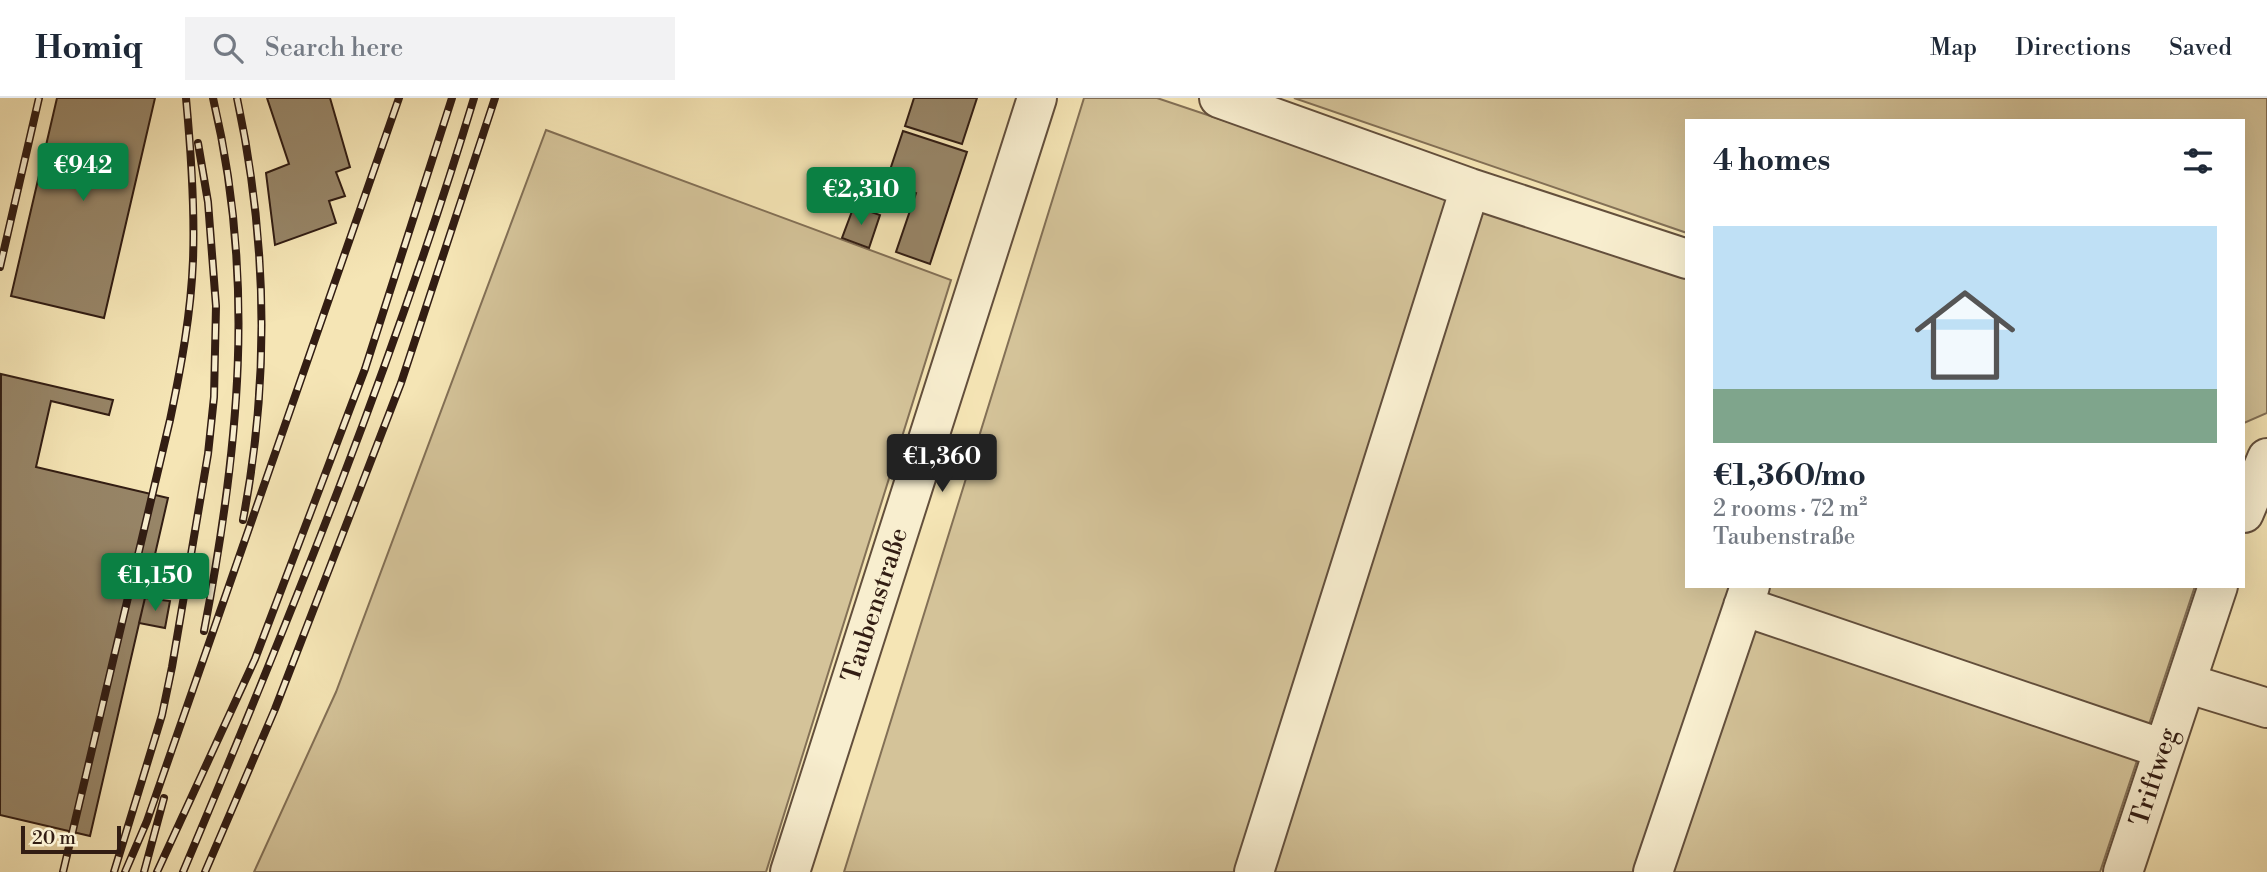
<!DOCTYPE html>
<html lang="en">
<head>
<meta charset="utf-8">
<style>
	:root { --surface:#fff; --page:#f2f2f3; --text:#1f2937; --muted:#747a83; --line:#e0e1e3; --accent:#0b8043 }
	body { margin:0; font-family:"Libre Bodoni",serif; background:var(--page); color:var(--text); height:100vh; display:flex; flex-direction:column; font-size:26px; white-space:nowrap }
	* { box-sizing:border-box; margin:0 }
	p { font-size:23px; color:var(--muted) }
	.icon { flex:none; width:38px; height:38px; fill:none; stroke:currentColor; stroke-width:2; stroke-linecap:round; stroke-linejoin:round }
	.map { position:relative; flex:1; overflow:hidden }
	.details { position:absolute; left:1685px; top:21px; width:560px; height:469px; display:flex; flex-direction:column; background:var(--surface); border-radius:0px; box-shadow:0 7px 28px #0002 }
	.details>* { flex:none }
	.scale { position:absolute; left:21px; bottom:18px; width:100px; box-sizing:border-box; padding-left:7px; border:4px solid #321d13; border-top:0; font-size:19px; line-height:24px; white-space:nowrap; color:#321d13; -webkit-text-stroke:5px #f8eecf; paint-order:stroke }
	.price { position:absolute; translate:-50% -60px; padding:0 16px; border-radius:7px; background:var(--accent); color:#fff; font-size:23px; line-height:46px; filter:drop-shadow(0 2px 4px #0008) }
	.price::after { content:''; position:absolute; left:50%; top:42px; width:21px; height:16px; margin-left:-10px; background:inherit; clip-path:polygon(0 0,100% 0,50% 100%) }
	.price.current { background:#222; color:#fff }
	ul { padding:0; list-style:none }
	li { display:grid; align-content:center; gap:14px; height:371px; padding:0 28px }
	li+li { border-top:2px solid var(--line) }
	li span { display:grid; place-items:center; height:217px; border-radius:0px; color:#555 }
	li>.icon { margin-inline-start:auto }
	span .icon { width:126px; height:126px; fill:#fffc; stroke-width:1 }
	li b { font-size:30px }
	h2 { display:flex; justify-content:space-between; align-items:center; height:84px; padding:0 28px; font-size:30px }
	header { display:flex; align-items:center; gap:42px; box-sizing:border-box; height:98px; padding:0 35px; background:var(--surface); border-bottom:2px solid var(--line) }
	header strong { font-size:33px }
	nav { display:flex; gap:38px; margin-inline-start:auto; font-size:24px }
	.search { width:490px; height:63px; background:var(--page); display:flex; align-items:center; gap:18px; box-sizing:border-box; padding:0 24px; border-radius:0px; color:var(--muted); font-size:26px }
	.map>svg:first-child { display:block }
	.green { fill:#d4c399; stroke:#837056; stroke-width:2 }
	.building { fill:#978567; stroke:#321d13; stroke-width:2 }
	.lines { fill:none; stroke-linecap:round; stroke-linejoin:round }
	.minor-casing { stroke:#634f3c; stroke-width:42 }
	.minor { stroke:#f8eecf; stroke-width:38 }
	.rail-casing { stroke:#321d13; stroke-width:8 }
	.rail { stroke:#f8eecf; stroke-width:5; stroke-dasharray:16; stroke-linecap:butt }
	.labels { text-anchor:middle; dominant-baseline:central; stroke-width:5; stroke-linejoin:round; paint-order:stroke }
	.street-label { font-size:26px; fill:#321d13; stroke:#f8eecf }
</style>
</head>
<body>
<header>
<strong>Homiq</strong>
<div class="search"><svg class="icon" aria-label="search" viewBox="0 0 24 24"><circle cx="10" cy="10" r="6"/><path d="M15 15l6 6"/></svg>Search here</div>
<nav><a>Map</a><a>Directions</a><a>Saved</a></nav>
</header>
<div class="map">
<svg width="2267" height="774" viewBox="0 0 2267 774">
	<rect width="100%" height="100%" fill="#f5e5b5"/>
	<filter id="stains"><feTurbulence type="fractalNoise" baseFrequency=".00286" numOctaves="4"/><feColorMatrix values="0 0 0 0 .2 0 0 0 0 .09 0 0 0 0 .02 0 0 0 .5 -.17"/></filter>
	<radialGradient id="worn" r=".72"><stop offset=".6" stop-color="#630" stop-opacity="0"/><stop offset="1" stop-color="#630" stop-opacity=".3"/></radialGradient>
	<path class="green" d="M1084,0H1157L1687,178V488H2195L2100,774H844Z
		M1294,0H2267V315L2244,325V23H1687V135Z
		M546,32L951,182L766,774H254L336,594Z"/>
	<path class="building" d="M57,0H155L104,220L11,198Z
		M267,0H330L350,69L336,74L345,98L329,103L336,125L275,147L266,75L289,66Z
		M914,0H977L962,46L905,28Z
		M903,33L967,54L930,166L896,154L916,95L886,84Z
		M854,108L880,117L869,150L842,140Z
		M1,276L113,302L109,317L51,303L36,369L168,400L90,738L0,717Z
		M145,500L170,503L165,530L139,525Z"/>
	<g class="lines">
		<defs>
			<path id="minor" d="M1219,0L1470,90L1687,161
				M2244,415L2267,360
				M1743,508L2163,651
				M2186,585L2267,610
				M790,774L1037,0
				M1254,774L1470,90
				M1653,774L1750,488
				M2123,774L2218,488"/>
		</defs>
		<use href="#minor" class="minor-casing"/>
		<use href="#minor" class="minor"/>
		<defs>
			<path id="rail" d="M237,0C267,140 270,281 243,422
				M0,169L39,0
				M204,533C239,351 256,182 213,0
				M63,774L170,322C181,269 191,216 193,162C195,108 191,54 186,0
				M114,774L162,617L172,569L208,356L214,299L216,208L208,104L198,45
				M125,774L147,723L399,0
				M144,774L164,700
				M157,774L255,561L365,271L452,0
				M183,774C290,520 394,264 474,0
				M205,774L275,611L401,285L495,0"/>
		</defs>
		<use href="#rail" class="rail-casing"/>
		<use href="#rail" class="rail"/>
	</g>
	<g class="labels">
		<g class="street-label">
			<text transform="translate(875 507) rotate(-72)">Taubenstraße</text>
			<text transform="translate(2154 679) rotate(-72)">Triftweg</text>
		</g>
	</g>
	<rect width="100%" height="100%" filter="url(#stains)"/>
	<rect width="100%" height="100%" fill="url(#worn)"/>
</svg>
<div class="scale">20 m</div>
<b class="price" style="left:83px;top:105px">€942</b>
<b class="price" style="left:861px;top:129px">€2,310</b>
<b class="price current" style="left:942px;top:396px">€1,360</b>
<b class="price" style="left:155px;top:515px">€1,150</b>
<section class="details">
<h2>4 homes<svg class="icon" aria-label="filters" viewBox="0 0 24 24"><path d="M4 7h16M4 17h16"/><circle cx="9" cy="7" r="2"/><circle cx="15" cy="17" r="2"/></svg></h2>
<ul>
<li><span style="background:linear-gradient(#bfe0f5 75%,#7fa58c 0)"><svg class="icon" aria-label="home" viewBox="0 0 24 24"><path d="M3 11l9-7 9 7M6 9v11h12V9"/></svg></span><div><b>€1,360/mo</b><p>2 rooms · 72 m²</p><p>Taubenstraße</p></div></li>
</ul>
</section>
</div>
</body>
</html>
